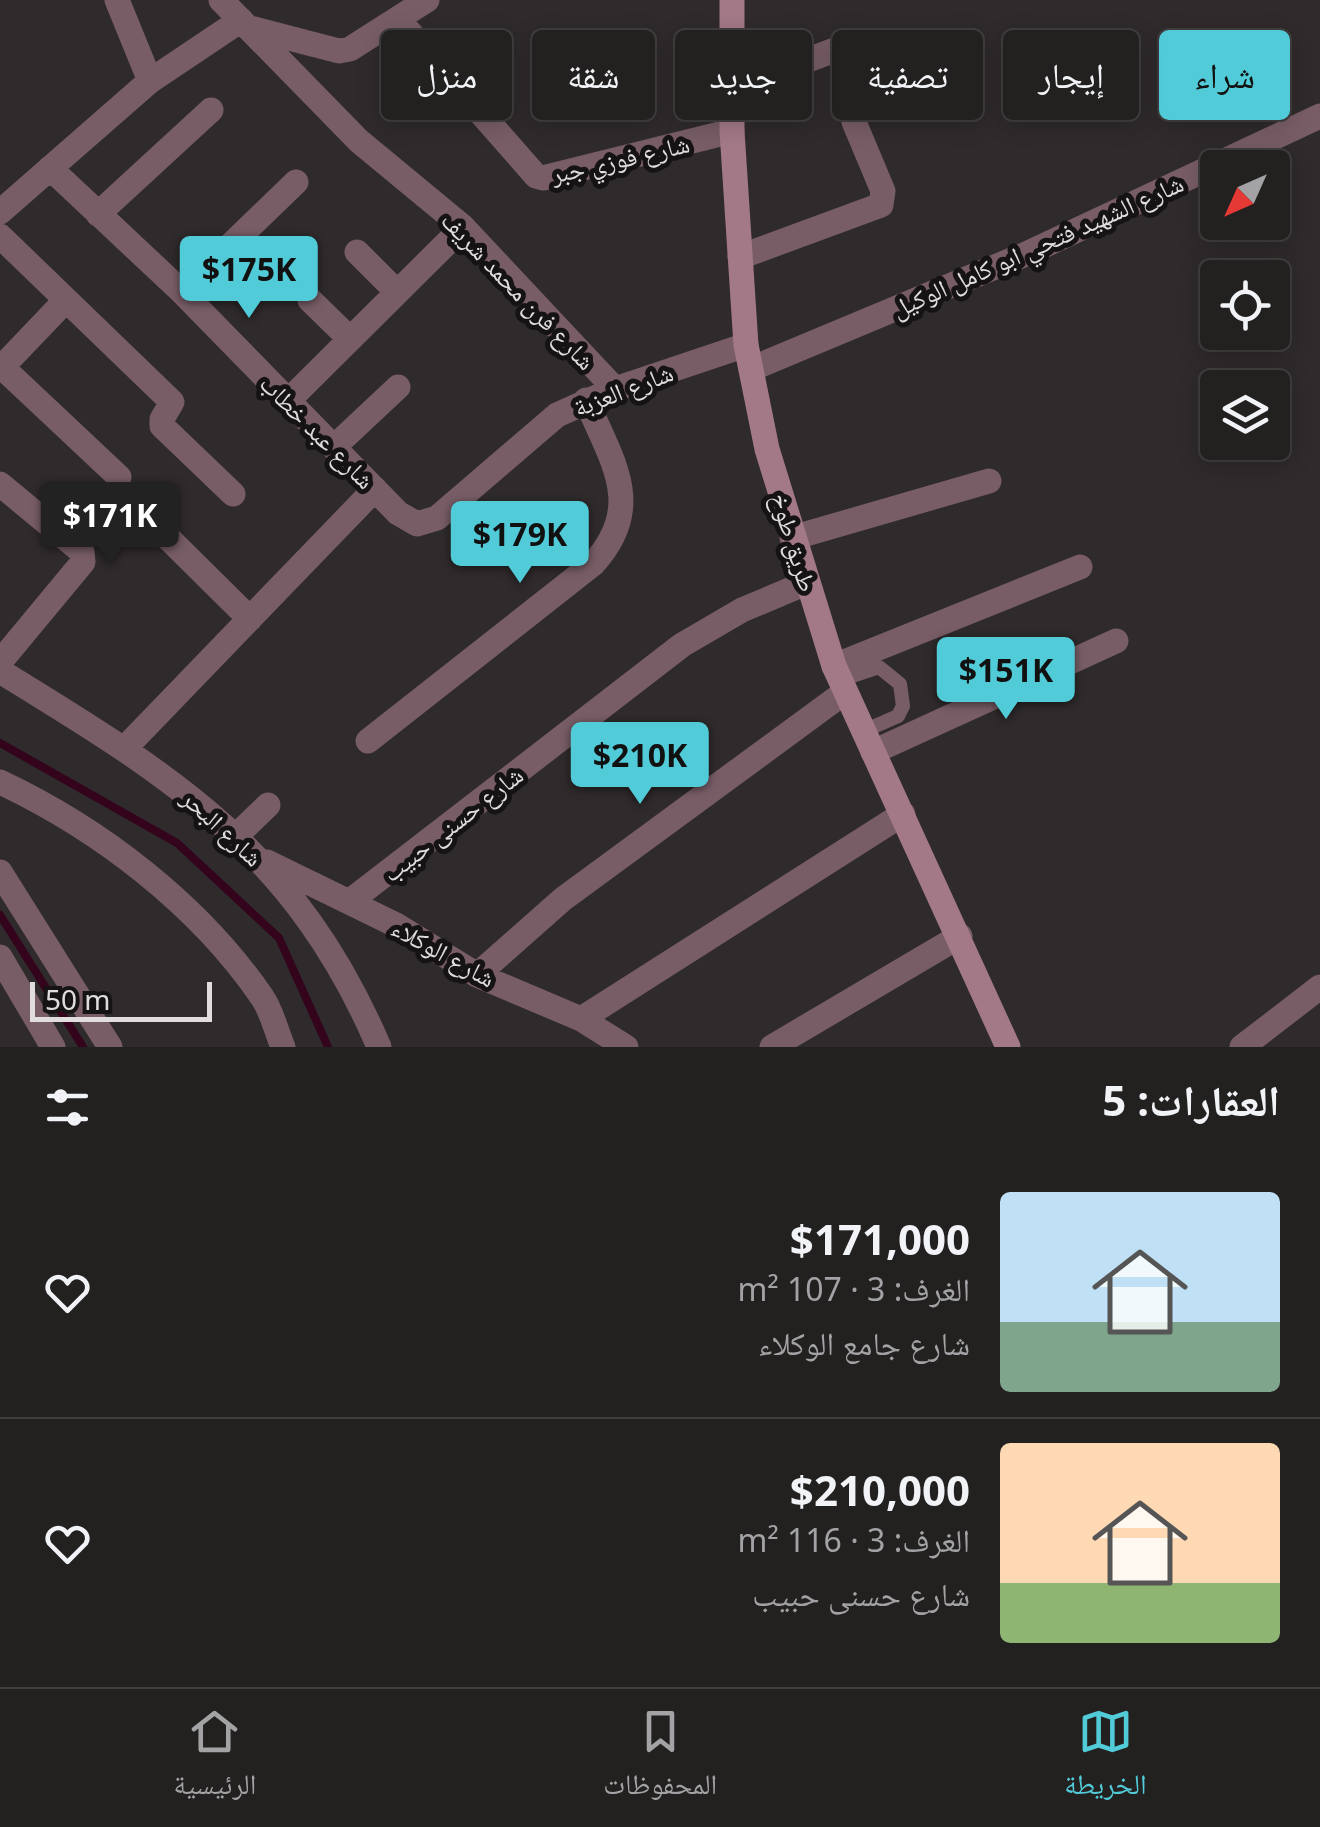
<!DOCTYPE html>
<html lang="ar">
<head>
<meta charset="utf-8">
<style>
	:root { --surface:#232020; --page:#2b2829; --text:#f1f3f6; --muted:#a3a3a5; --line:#403e3e; --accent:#52cbd8 }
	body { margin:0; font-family:"Noto Sans","Noto Naskh Arabic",sans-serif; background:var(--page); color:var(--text); direction:rtl; height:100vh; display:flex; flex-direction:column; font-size:38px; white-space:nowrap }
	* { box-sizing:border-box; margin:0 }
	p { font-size:32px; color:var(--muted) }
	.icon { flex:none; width:55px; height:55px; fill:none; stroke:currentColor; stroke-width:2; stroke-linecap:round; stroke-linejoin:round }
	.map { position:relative; height:1047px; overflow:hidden; direction:ltr }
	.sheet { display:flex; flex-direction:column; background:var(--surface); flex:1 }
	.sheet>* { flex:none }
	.guide { position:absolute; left:30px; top:30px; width:1260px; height:90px; direction:rtl; display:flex; gap:20px }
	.needle { width:65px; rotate:225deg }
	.buttons { position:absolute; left:1200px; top:150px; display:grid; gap:20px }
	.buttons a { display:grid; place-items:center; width:90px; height:90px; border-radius:10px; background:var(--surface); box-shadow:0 5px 25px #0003,0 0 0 2px var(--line); font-size:50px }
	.scale { position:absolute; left:30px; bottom:25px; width:182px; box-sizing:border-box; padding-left:10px; border:5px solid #e1ddde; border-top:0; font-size:28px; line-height:35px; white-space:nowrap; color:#e1ddde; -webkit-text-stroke:8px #151314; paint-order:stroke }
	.price { position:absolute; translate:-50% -85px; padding:0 22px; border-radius:10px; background:var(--accent); color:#111; font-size:32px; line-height:65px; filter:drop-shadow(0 2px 5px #0008) }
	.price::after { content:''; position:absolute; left:50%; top:60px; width:30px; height:22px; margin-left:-15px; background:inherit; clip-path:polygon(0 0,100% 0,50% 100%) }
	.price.on { background:#222; color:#fff }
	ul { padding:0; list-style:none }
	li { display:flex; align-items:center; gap:30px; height:250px; padding:0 40px }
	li+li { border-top:2px solid var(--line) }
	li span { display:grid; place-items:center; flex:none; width:280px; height:200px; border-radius:10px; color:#555 }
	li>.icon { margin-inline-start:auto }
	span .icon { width:120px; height:120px; fill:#fffc; stroke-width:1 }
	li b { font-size:42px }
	h2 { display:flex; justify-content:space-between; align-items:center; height:120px; padding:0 40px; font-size:42px }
	.chip { padding:0 35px; border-radius:10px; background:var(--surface); box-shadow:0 5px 25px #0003,0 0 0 2px var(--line); font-size:35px; line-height:90px }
	.chip.on { background:var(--accent); color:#111 }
	.tab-bar { display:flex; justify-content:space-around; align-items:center; height:140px; border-top:2px solid var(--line); background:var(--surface); font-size:28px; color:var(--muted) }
	.tab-bar a { display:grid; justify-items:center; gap:5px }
	.tab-bar .on { color:var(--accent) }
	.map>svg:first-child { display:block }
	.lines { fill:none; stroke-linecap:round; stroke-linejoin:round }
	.stream { stroke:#34031c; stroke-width:8 }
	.lane { stroke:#785d67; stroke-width:14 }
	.street { stroke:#785d67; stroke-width:25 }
	.secondary { stroke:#a37988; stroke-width:25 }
	.labels { text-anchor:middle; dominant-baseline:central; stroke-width:10; stroke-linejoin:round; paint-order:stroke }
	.street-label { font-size:25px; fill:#e1ddde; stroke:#151314 }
</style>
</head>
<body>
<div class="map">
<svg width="1320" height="1047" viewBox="0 0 1320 1047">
	<rect width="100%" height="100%" fill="#2f2a2b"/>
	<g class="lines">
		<path class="stream" d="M0,743L177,843L279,938L328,1047
			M0,915L83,1047"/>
		<path class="lane" d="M840,680L879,667L900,684L903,706L898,716L864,731"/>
		<path class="street" d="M117,0L150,81
			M221,0L359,141L463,227L615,389
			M398,19L536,176L543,178L732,131
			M250,28L339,51L350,49L427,0
			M731,89L848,45
			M50,168L182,292L398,513L417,524L437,518L557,415L615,389L746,345
			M0,212L150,81L241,20
			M98,214L211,110
			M0,236L172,402L162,419V426L233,494
			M357,252L397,292
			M740,257L881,205L883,191L854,122
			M182,292L296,182
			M310,300L350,339
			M2,367L119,477
			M0,369L66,300
			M751,369L1026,254L1320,116
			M288,401L463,227
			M334,447L398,387
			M0,484L82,552L83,562L0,662
			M153,523L250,619
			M792,538L989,481
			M834,666L1080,567
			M0,671C173,777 296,852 379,1047
			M368,741L593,564C646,506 612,462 586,400
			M125,748L375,489
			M873,752L1116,641
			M0,782C100,829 199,905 262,997C272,1011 276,1031 283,1047
			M236,836L268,805
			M267,862L396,925L477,975L581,1019L626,1047
			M0,872L110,1047
			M349,902L682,645L742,610L806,583
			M0,957L53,1047
			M477,975L563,899L845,692
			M581,1019L903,814
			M772,1047L960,936
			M1242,1047L1320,987"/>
		<path class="secondary" d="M732,0V131L746,345L767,449L834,666L1008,1047"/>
	</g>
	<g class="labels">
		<g class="street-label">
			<text transform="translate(620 158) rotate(-13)">شارع فوزي جبر</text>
			<text transform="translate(1037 245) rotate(-24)">شارع الشهيد فتحي ابو كامل الوكيل</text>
			<text transform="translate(519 290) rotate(46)">شارع فرن محمد شريف</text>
			<text transform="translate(623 389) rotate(-21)">شارع العزبة</text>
			<text transform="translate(318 431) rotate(45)">شارع عبد خطاب</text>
			<text transform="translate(795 542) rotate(73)">طريق طوخ</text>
			<text transform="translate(452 823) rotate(-38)">شارع حسنى حبيب</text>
			<text transform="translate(223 827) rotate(43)">شارع البحر</text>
			<text transform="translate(444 952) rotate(29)">شارع الوكلاء</text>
		</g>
	</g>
</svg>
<div class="buttons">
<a><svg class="needle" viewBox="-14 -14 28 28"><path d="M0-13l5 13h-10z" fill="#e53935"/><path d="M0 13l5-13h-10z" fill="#a3a3a5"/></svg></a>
<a><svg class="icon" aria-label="locate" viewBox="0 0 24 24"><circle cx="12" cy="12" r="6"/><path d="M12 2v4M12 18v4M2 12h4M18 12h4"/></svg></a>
<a><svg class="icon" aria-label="layers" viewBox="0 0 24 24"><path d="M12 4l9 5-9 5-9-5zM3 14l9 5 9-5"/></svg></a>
</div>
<div class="scale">50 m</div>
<b class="price" style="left:249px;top:321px">$175K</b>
<b class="price on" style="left:110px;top:567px">$171K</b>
<b class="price" style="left:520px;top:586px">$179K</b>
<b class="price" style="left:1006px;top:722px">$151K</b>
<b class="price" style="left:640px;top:807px">$210K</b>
<div class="guide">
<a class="chip on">شراء</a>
<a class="chip">إيجار</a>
<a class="chip">تصفية</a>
<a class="chip">جديد</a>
<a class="chip">شقة</a>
<a class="chip">منزل</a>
</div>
</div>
<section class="sheet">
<h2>العقارات: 5<svg class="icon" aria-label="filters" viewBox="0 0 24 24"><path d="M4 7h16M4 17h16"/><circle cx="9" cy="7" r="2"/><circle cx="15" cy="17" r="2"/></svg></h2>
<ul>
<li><span style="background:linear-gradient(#bfe0f5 65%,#7fa58c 0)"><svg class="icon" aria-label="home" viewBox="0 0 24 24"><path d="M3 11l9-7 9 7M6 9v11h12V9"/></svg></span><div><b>$171,000</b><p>الغرف: 3 · 107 m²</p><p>شارع جامع الوكلاء</p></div><svg class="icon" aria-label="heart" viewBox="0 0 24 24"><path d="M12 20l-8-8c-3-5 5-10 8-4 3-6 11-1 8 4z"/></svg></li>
<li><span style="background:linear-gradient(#ffd9b3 70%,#8fb573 0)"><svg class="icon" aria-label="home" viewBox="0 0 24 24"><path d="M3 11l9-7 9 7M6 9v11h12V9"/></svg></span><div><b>$210,000</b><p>الغرف: 3 · 116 m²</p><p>شارع حسنى حبيب</p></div><svg class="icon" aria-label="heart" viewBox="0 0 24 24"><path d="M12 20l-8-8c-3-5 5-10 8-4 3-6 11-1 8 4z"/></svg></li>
</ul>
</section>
<nav class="tab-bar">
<a class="on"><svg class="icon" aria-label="map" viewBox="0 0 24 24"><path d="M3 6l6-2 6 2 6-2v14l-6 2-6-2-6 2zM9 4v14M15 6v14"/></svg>الخريطة</a>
<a><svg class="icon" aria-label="saved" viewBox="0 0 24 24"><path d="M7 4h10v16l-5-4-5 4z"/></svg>المحفوظات</a>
<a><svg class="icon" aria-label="home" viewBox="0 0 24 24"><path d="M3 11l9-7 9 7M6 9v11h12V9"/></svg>الرئيسية</a>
</nav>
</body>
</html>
